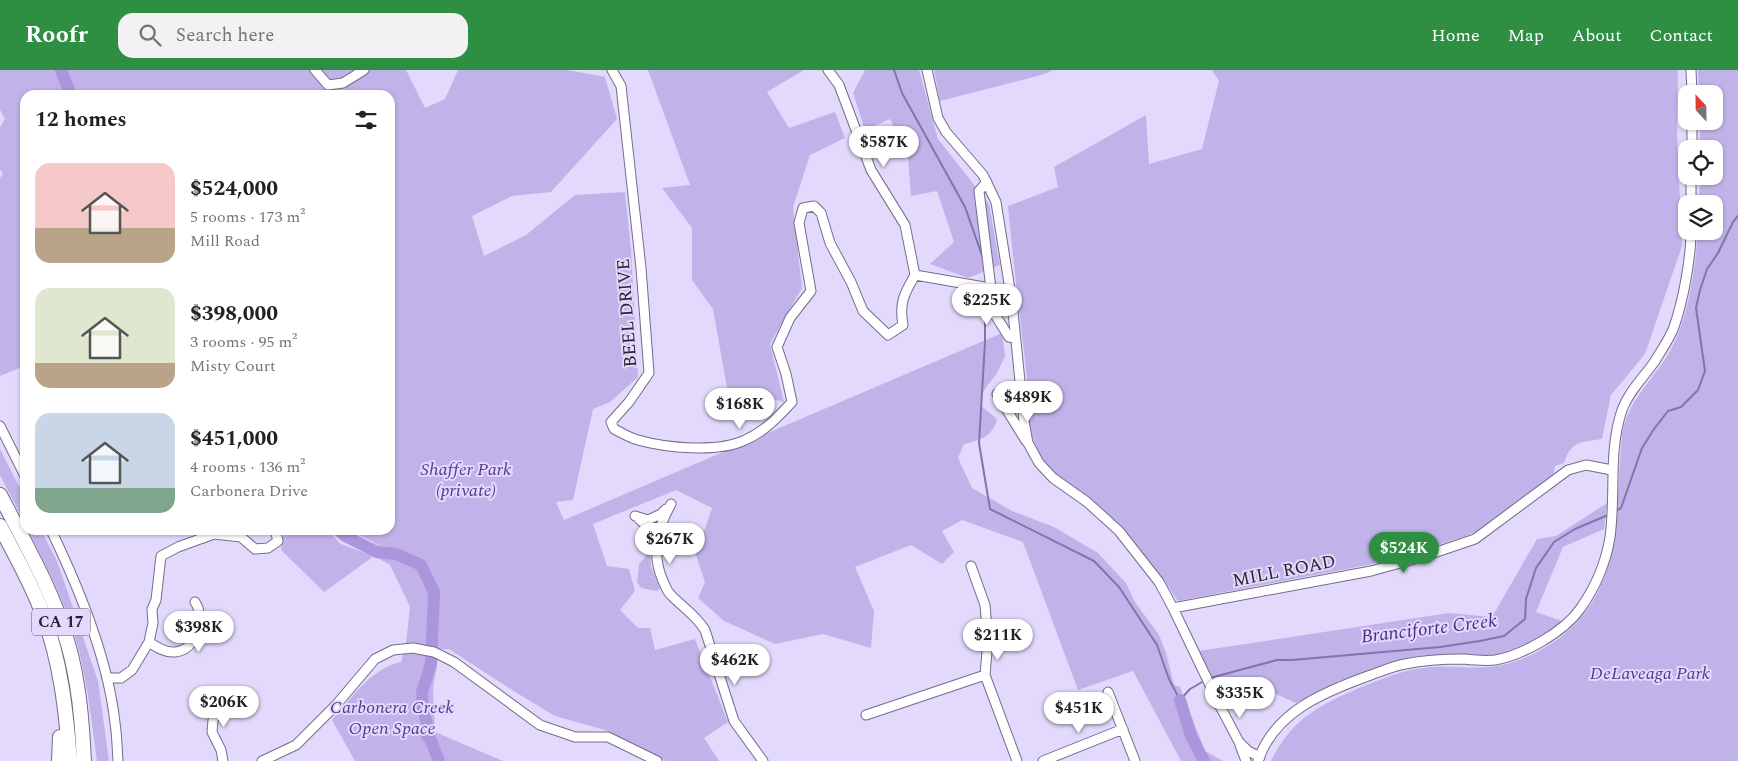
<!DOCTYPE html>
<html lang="en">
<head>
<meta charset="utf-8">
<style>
	:root { --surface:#fff; --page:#f2f2f2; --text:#202124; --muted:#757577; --accent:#2e8f43 }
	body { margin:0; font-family:Spectral,serif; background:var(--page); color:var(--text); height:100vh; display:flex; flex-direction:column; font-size:19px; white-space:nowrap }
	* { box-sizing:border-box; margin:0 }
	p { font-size:16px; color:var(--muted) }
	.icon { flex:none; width:28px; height:28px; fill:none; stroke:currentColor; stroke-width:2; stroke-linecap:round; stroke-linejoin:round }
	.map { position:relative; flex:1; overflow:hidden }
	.drawer { position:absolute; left:20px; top:20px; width:375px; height:445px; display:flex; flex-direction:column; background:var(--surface); border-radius:15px; box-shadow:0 1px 4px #0004 }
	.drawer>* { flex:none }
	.needle { width:32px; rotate:338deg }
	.fabs { position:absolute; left:1678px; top:15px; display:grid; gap:10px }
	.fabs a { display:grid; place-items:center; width:45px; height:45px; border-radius:10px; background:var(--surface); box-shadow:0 1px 4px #0004; font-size:25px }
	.price { position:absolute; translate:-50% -42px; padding:0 11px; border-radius:18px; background:#fff; color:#222; font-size:16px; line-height:32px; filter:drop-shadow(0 1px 2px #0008) }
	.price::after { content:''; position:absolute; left:50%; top:30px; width:15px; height:11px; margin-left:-8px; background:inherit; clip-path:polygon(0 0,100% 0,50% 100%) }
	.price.selected { background:var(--accent); color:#fff }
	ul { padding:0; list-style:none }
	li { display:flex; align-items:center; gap:15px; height:125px; padding:0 15px }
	li span { display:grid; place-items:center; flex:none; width:140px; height:100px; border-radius:15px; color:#555 }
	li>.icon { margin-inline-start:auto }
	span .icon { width:60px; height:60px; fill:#fffc; stroke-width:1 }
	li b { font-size:21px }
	h2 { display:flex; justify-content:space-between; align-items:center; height:60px; padding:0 15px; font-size:21px }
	header { display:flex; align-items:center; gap:30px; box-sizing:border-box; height:70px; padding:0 25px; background:var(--accent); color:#fff }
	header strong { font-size:24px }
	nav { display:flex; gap:28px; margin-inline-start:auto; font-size:18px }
	.search { width:350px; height:45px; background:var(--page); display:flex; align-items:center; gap:12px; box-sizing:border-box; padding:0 18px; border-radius:15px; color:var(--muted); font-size:19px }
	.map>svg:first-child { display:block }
	.green { fill:#c2b2ea }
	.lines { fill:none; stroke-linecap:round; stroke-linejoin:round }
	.stream { stroke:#8374aa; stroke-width:2 }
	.river { stroke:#ab96de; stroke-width:12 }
	.minor-casing { stroke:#746c8b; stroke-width:11 }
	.highway-casing { stroke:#746c8b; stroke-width:16 }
	.minor { stroke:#fff; stroke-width:9 }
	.highway { stroke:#fff; stroke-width:14 }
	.labels { text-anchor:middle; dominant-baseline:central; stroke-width:4; stroke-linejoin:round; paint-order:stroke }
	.shield { fill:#e2d9fc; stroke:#5e5a6c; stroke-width:1 }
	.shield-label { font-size:16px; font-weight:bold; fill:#26232f }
	.street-label { font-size:18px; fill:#26232f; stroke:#e2d9fc }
	.park-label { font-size:18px; font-style:italic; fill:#57388d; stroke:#e2d9fc }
	.water-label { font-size:19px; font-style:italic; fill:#4b2a7f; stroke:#e2d9fc }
</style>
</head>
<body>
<header>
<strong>Roofr</strong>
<div class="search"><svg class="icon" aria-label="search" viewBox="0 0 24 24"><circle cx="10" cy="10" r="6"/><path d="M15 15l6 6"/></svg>Search here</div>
<nav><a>Home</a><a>Map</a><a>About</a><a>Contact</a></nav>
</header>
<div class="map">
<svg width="1738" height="691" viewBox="0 0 1738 691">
	<rect width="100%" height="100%" fill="#e2d9fc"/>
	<path class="green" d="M0,0H406L425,38L445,29L458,0H568L605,7L617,49L551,122L512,126L472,146L484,186L526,165L575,125L625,122L631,180L638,307L610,332L593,339L573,430L556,432L564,450L1002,263L1005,286L997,303L982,323L980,335L997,349C994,365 980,371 964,374L958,388L972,418L1012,441L1054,457L1098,483L1126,513L1135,532L1159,565L1166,583L1174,615L1180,617L1205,681L1223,691H1181L1133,601L1078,620L1023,472L962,450L942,461L954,482L942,494L911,475L855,497L874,541L871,578L823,564L775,574L724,551L698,528L705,512L696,485L712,438L676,420L593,454L607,496L629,499L635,521L620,540L638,558H650L655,580L695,569L728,652L704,668L719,691H665L605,660L555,646L512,620L449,579H438L437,596L433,617L435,662L503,691H355L332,650C351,629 371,598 401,592L406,573L410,537L390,495L374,486L324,522L281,480L284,460H327L341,474L374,486L383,478L351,460H390V25H25V296L0,306V108L3,104L0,99V57L5,49L0,40Z
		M648,0H804L767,22L789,58L835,42L845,68L810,85L793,137L802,218L770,274L784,332L727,318L713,239L692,210V158L662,118L690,115Z
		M865,0H919L938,69L989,134L1000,195L968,208L930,194L954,172L937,121L911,126L908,87L890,49L865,60L853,23Z
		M934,0H1053L1045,4L940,31Z
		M1212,0H1678L1677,64L1682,176L1645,284L1611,325L1602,369C1581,372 1571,371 1564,393L1555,396L1553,406L1477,461L1466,466L1383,492L1178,531C1158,502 1131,466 1105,443C1087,428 1054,407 1042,388C1025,362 1029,329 1026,299C1020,245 1013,191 1008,136L1058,117L1054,97L1146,45L1149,94L1202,79L1219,11Z
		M1698,0H1738V691H1271C1293,646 1325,632 1369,614C1387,607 1404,600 1424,598C1445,595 1467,599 1488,597C1520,595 1560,573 1580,549C1592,535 1602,516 1607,499C1614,479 1615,457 1617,436C1619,412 1620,388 1622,364C1629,328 1653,311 1670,281C1689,247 1695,200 1698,161H1714V134H1699L1700,106H1714V79H1700V51H1714V24H1699Z
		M0,379L25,428V453L0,405Z
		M1607,433L1604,459L1563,477L1536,542L1562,551L1526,577L1494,586L1445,584L1402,591L1339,611L1296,633L1269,621L1224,633L1199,581L1449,543L1492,547L1537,469L1556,466Z
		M28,460H41L57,491L98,611L109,691H97C92,654 88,617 79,581C68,538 48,499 28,460Z
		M650,481L651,497L660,519L656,521L641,518L637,512L639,494Z"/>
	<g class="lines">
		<path class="stream" d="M894,0L902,23L965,137L983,188
			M985,220V272L979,373L990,439L1094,491L1119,517L1157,575L1169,609L1180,630L1190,619L1204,611
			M1615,441L1621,438L1642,378L1654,359L1668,341L1681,337L1698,320L1705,301L1696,238L1700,220L1707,199L1718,183L1733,152L1738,146
			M1210,608L1277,590H1292L1440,577L1480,571L1504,566L1525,549L1526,529L1536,498L1554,472L1575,459L1608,445"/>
		<path class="river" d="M61,0L71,25
			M338,460L345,466L377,482L396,484L421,495L434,522L431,594L422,622L423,639L427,654L426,664L431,671L439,691
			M1180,630L1191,666L1204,691"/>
		<defs>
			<path id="minor" d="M315,0L328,15L343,13L364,0
				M612,0L621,16L641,198L649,303L629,332L611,352L614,359C622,363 630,368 638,370C666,378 718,383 745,370C764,362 778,347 792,332L786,304L777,277L790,248L811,221L799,153L803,138L814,136L821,143L830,173L851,212L863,241L888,265L903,255C899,233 904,224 915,205
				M828,0L839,15L871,100L905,155L915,205
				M927,0L938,48L946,62L983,105L996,132L1012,232L1024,351L1028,373L1039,393L1053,408L1087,432L1119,461L1159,512L1173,538L1221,638L1239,672L1248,681L1260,687
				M1691,0L1692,24
				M1692,79V51
				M987,112L979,121L994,243L1009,267L1015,268
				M1691,134V106
				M915,205L990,218
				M997,324L1026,371
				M0,356L25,406
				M671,434C657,458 651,484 663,511C665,515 667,521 670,524C683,538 694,543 705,560L734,651L763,691
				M635,446L648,450L661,444L666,439
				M639,449L657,466
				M51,460C79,518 108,588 115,653C117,665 117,678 118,691
				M971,496L985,535L988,570L985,605L1017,691
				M1173,538L1371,501L1422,487L1475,469L1568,400L1586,395L1612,400
				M149,572C156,577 165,583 175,582C197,580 206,548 195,532
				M107,608H121L132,600L149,572L153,553L152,539L156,530L161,486L178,477L214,464L241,467L255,479L268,478L278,471L275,460
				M1108,622L1135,691
				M866,645L985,605
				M1240,675L1246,691
				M223,691L221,680L212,662L213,650L220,640L238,625
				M262,691L296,675L336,635L375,589L393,580L413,578L434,582L454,592L540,655L575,667H608L657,691
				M1043,691L1123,659
				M1258,691C1274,642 1324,622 1368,606C1380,602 1393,596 1405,594C1424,590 1444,589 1464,589C1473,590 1485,591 1495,590C1523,585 1564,562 1580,539C1595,518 1606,492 1610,467C1616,425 1608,381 1622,340C1629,321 1644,307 1655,291C1661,281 1670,268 1674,257C1683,231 1691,189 1691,161"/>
			<path id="highway" d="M0,425C25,473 53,521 68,574C79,612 82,651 84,691
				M0,456C15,485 32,514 43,545C61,592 66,641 70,691
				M59,691L60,667"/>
		</defs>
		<use href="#minor" class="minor-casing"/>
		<use href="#highway" class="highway-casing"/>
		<use href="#minor" class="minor"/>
		<use href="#highway" class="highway"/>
	</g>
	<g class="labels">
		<rect class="shield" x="32" y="538.5" width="58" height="27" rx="4"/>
		<g class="shield-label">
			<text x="61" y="552">CA 17</text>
		</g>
		<g class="street-label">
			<text transform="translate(627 243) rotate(-94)">BEEL DRIVE</text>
			<text transform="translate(1284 501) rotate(-11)">MILL ROAD</text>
		</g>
		<g class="park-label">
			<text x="466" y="399">Shaffer Park<tspan x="466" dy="21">(private)</tspan></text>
			<text x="1650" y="603">DeLaveaga Park</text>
			<text x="392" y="637">Carbonera Creek<tspan x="392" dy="21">Open Space</tspan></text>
		</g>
		<g class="water-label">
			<text transform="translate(1429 559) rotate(-7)">Branciforte Creek</text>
		</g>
	</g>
</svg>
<div class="fabs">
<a><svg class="needle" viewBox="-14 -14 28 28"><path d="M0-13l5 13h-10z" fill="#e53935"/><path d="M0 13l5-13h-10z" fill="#757577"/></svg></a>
<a><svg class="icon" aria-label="locate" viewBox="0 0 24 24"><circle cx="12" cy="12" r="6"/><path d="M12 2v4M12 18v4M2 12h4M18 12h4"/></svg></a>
<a><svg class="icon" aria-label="layers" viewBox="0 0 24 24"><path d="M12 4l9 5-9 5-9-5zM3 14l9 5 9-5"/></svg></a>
</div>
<b class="price" style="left:884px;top:98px">$587K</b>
<b class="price" style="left:987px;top:256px">$225K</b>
<b class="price" style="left:1028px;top:353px">$489K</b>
<b class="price" style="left:740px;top:360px">$168K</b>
<b class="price" style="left:670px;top:495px">$267K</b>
<b class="price selected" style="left:1404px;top:504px">$524K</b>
<b class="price" style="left:199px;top:583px">$398K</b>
<b class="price" style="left:998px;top:591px">$211K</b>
<b class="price" style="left:735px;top:616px">$462K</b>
<b class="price" style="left:1240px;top:649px">$335K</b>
<b class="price" style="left:224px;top:658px">$206K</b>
<b class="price" style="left:1079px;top:664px">$451K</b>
<section class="drawer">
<h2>12 homes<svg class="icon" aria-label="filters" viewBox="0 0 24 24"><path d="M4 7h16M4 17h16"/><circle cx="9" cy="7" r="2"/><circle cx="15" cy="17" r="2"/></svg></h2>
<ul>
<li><span style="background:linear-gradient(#f6c9c9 65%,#b9a48a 0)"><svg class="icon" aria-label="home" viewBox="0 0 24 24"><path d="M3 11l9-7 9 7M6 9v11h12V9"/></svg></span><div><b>$524,000</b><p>5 rooms · 173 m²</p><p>Mill Road</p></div></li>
<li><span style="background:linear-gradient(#dfe7d0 75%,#b9a48a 0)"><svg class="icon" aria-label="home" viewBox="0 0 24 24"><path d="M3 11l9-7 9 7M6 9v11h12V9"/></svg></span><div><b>$398,000</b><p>3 rooms · 95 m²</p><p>Misty Court</p></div></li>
<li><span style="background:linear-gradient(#c9d6e8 75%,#7fa58c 0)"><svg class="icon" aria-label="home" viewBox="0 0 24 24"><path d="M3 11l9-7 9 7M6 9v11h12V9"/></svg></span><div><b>$451,000</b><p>4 rooms · 136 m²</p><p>Carbonera Drive</p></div></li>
</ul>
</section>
</div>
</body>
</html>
